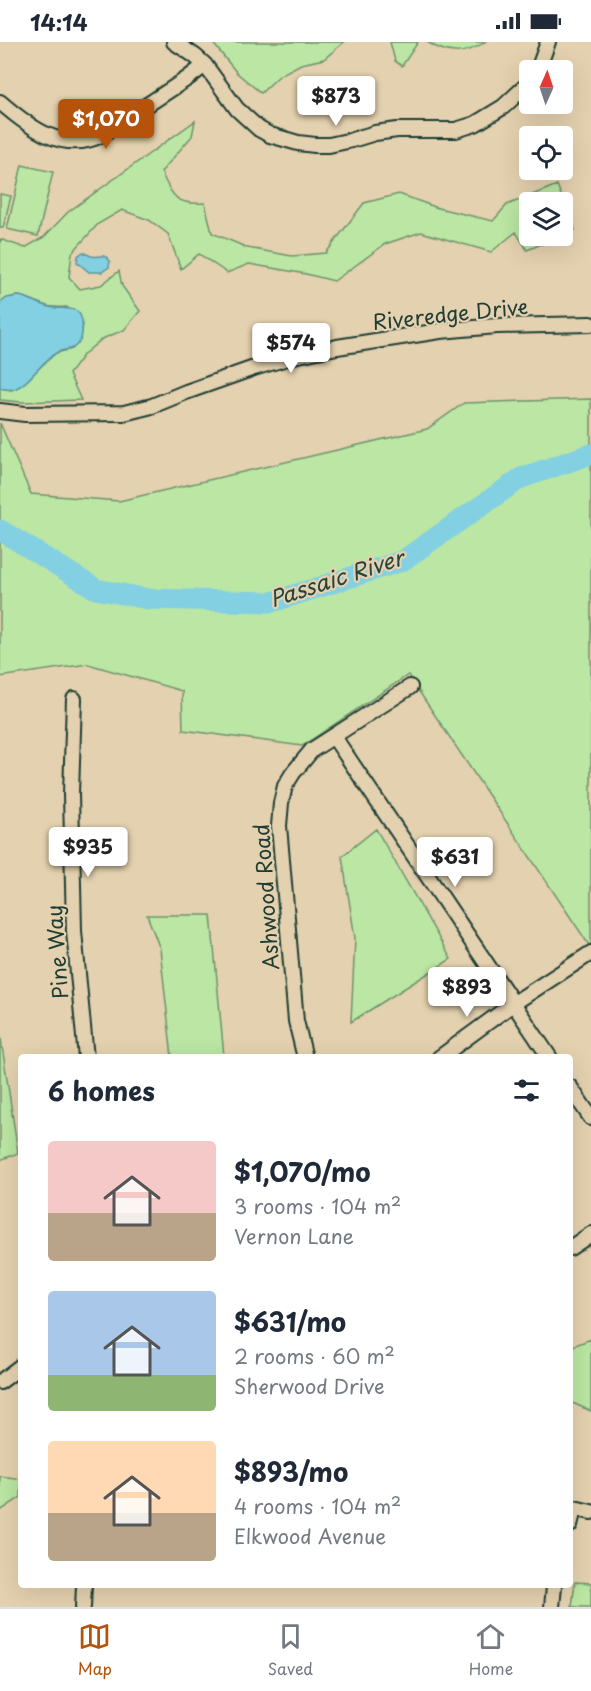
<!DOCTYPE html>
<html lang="en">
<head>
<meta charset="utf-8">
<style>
	:root { --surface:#fff; --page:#f6f6f7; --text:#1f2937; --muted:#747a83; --line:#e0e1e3; --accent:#b45309 }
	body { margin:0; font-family:"Playpen Sans",sans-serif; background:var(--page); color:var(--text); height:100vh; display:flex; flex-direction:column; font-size:22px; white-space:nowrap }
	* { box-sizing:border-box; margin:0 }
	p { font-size:20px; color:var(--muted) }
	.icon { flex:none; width:33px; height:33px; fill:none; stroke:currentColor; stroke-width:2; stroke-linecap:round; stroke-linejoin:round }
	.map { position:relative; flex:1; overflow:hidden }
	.sheet { position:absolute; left:18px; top:1012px; width:555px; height:534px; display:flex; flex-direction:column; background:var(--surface); border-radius:6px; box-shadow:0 6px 24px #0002 }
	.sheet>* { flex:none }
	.needle { width:39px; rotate:3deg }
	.tools { position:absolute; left:519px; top:18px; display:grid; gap:12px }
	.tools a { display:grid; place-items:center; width:54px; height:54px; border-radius:6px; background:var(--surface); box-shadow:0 6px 24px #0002; font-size:30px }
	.price { position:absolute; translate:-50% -51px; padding:0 14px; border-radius:6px; background:#fff; color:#222; font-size:20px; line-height:39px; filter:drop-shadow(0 2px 3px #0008) }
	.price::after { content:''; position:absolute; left:50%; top:36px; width:18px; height:14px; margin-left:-9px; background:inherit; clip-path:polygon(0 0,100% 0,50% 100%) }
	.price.active { background:var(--accent); color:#fff }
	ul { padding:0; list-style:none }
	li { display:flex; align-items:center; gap:18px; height:150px; padding:0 30px }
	li span { display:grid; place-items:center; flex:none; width:168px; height:120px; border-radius:6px; color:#555 }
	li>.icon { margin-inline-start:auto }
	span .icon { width:72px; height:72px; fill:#fffc; stroke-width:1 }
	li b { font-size:26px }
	h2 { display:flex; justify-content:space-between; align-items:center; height:72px; padding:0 30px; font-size:26px }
	.status { display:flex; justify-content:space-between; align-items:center; height:42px; padding:0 30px; background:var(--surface); direction:ltr }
	.status svg { height:16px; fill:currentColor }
	.menu { display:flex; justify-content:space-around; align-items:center; height:84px; border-top:2px solid var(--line); background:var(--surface); font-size:16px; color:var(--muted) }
	.menu a { display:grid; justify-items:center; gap:3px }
	.menu .active { color:var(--accent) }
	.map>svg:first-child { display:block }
	.green { fill:#bbe6a3; stroke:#6d926c; stroke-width:1.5 }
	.water { fill:#83d0e3; stroke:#5b959d; stroke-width:1.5 }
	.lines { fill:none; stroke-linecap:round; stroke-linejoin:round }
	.river { stroke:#83d0e3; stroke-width:21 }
	.minor-casing { stroke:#1f3d34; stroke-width:18 }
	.minor { stroke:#e4d1af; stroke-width:14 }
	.labels { text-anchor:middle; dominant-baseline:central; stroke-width:4.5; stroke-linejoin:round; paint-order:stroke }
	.street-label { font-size:21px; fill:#1f3d34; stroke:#e4d1af }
	.water-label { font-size:22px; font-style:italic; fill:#24443d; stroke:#e4d1af }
</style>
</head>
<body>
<div class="status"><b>14:14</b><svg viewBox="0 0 49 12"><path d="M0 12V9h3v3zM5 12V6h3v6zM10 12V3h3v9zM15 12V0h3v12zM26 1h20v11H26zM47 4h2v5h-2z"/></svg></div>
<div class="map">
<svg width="591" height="1565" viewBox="0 0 591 1565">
	<rect width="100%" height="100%" fill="#e4d1af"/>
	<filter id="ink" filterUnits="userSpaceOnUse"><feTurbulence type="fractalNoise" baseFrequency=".0167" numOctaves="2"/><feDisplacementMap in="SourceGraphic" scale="12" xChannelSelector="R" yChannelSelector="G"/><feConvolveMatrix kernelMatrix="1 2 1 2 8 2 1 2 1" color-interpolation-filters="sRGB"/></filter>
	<g filter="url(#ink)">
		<path class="green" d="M212,0H344L324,17L301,22L280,33L261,51L237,31Z
			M390,0H418L402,24L395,19Z
			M427,0H485C464,14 448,13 427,0Z
			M195,79L192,94L161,130C173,155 175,163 205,161L212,191L248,206L292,214L326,211L364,161L399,152L438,166L493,179L507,163L557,143L575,188L563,193L562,160H530V194H561L527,208L516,190L491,210L421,190L385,202L334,239L306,232L249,222L227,231L199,212L181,227L168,192L149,178L122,168L98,182L72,211L69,235L80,247L101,243L119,229L122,244L140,269L124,288L102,297L84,312L69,332L81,358L22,360L0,358V346L12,348L19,344L56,311L72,307L81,297L83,282L67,265C60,265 53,266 47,264C29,258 18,247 0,261V197L25,206L44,195L68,170Z
			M22,123L53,130L38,194L7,187Z
			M0,152L11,154L3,186H0Z
			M591,357V906L408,633L302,704L183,688L182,649L88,622L0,635V381L31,452L119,459L427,387L464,361Z
			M376,787L451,917L351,980L355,896L342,814Z
			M147,873H211L224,1015H172L160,907Z
			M0,990L18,1111L0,1118Z
			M591,1297V1369L570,1360V1305Z
			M0,1434L21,1437V1455L0,1469Z
			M575,1540L591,1541V1565H572Z"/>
		<path class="water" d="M83,210C86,211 88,213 91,214C99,216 104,210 110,219L109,225L102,230H89L77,220L78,214Z
			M19,254C29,256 39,262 49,265C68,269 85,260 82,290C82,297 79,302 73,306C68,309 61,307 56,311C42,319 29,342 14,347C9,348 4,347 0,346V261L7,256Z"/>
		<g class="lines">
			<path class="river" d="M0,488L96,547L148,557L272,560L402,519L521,436L591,412"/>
			<defs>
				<path id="minor" d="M174,0L195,14L205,23L237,67L259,87L270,93L298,101L315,103H329L352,98L375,91L397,88H456L475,82L503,65L530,40
					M538,28L548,0
					M0,60C29,85 64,113 103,92L188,36L205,23
					M0,369L25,372L124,371L152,364L186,350L254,326L294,314L337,305L440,289L497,284L591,282
					M74,657L71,752L74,889L86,1016
					M334,695L550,1016
					M305,1016L296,979L279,784L281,761L285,744L293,731L312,708L410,645
					M439,1016L514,961L591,911
					M570,1045L591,1076
					M570,1206L591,1192
					M0,1340L21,1324
					M570,1465L591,1470
					M570,1483L574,1467
					M83,1565L84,1544
					M552,1565L554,1544"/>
			</defs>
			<use href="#minor" class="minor-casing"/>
			<use href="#minor" class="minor"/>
		</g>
	</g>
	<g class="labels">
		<g class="street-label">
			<text transform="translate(450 271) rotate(-6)">Riveredge Drive</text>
			<text transform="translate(265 855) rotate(-94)">Ashwood Road</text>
			<text transform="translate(56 910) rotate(-94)">Pine Way</text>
		</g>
		<g class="water-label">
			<text transform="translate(336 535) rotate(-18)">Passaic River</text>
		</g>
	</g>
</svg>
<div class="tools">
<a><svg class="needle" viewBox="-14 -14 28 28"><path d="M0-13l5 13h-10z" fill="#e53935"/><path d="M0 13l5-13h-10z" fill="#747a83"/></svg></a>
<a><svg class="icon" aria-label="locate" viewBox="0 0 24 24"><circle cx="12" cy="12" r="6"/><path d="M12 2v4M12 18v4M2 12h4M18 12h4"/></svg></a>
<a><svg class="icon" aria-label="layers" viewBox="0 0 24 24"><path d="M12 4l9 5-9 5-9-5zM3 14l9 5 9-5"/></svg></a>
</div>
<b class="price" style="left:336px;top:85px">$873</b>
<b class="price active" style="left:106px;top:108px">$1,070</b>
<b class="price" style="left:291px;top:332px">$574</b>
<b class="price" style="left:88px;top:836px">$935</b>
<b class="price" style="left:455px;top:846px">$631</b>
<b class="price" style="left:467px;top:976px">$893</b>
<section class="sheet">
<h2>6 homes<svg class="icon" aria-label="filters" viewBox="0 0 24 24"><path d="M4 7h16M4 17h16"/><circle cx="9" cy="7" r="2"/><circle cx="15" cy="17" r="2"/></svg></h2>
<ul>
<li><span style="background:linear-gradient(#f6c9c9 60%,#b9a48a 0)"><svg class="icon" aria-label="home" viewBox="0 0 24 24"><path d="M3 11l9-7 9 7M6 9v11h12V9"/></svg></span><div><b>$1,070/mo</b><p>3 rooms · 104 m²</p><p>Vernon Lane</p></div></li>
<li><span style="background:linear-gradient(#a9c7e8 70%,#8fb573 0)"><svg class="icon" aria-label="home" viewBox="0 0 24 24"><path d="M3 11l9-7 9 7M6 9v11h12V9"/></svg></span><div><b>$631/mo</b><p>2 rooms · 60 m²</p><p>Sherwood Drive</p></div></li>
<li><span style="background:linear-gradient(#ffd9b3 60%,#b9a48a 0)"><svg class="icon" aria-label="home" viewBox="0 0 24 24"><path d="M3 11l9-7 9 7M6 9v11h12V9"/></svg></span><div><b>$893/mo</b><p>4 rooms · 104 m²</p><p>Elkwood Avenue</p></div></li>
</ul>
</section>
</div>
<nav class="menu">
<a class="active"><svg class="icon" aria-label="map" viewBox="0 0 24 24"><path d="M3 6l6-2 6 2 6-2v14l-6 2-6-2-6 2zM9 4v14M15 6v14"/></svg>Map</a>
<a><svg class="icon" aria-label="saved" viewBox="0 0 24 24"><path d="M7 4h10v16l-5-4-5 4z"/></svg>Saved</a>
<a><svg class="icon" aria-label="home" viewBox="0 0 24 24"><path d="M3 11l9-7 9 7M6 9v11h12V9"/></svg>Home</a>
</nav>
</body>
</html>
